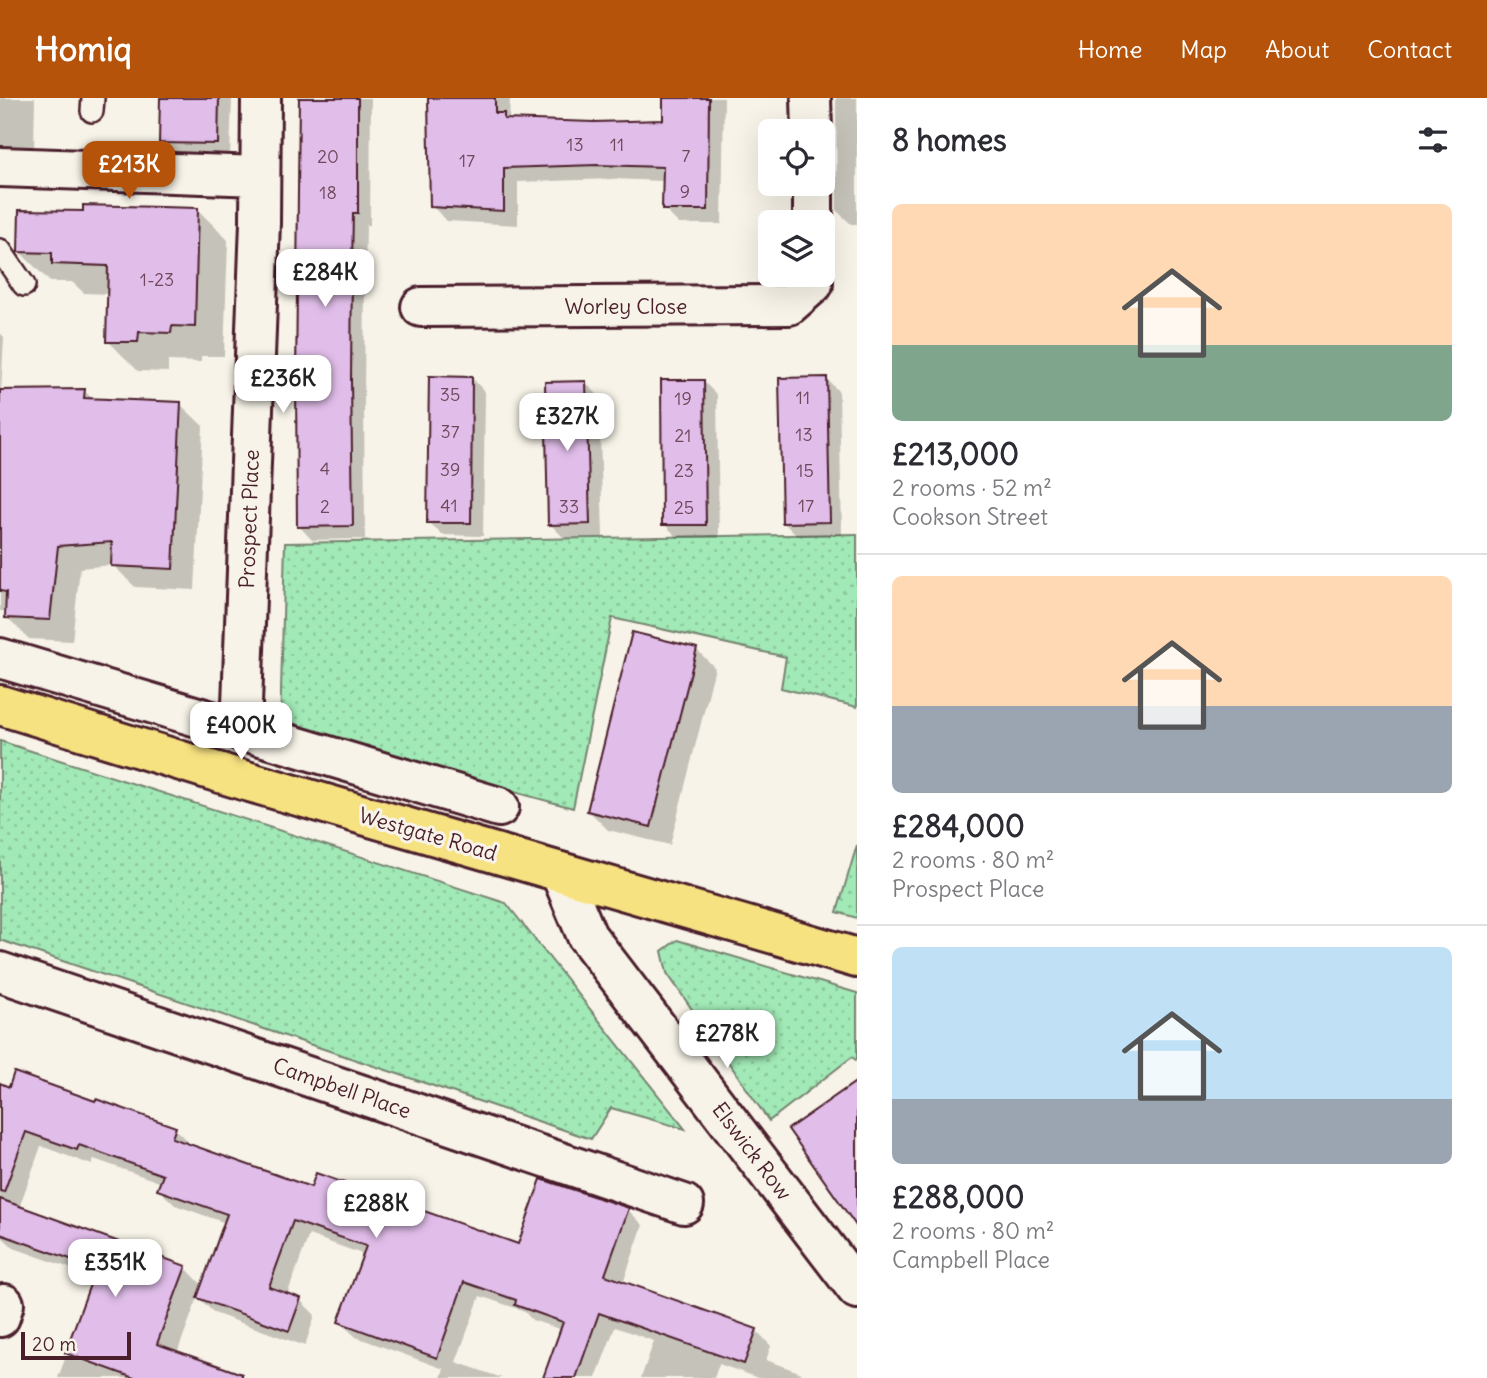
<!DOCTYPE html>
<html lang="en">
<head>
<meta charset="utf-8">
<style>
	:root { --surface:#fff; --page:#f7f7f7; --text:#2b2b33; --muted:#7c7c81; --line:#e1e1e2; --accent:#b45309 }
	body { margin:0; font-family:Delius,sans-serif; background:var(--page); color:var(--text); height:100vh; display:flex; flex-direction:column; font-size:26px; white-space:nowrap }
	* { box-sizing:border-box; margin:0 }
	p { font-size:23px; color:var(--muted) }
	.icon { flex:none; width:38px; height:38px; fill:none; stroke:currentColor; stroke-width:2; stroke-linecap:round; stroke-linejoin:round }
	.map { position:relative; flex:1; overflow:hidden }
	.sheet { display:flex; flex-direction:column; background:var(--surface); width:630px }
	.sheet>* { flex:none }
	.tools { position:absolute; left:758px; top:21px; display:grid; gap:14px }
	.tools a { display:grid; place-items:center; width:77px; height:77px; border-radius:10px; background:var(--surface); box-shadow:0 7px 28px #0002; font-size:35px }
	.scale { position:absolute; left:21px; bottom:18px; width:110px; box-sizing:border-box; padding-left:7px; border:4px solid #4a1f2b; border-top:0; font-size:19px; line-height:24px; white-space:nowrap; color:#4a1f2b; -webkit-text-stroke:5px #f7f3e8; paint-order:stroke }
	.price { position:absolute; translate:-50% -60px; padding:0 16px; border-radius:14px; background:#fff; color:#222; font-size:23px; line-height:46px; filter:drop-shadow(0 2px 4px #0008) }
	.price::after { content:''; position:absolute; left:50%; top:42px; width:21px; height:16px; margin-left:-10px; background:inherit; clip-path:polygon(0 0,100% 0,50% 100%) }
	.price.on { background:var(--accent); color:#fff }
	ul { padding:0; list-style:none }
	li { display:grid; align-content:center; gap:14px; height:371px; padding:0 35px }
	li+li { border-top:2px solid var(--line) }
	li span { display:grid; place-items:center; height:217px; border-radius:10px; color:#555 }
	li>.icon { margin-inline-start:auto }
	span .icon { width:126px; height:126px; fill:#fffc; stroke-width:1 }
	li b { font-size:30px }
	h2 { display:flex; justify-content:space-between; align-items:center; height:84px; padding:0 35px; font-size:30px }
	header { display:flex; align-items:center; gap:42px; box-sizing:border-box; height:98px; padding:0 35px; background:var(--accent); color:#fff }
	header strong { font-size:33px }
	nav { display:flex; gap:38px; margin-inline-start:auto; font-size:24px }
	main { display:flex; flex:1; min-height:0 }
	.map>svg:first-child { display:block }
	.grass { fill:url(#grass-dots); stroke:#768470; stroke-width:2 }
	.shadow { fill:#0003; fill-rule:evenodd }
	.building { fill:#e1beea; stroke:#4a1f2b; stroke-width:2 }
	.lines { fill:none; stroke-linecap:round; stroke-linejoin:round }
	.service-casing { stroke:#4a1f2b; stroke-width:26 }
	.minor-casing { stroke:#4a1f2b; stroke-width:44 }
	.tertiary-casing { stroke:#4a1f2b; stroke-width:44 }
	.primary-casing { stroke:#4a1f2b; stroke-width:44 }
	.service { stroke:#f7f3e8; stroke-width:21 }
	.minor { stroke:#f7f3e8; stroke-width:38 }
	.tertiary { stroke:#f7f3e8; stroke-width:38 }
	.primary { stroke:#f7e281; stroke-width:38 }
	.labels { text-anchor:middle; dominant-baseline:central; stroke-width:6; stroke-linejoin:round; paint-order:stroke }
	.number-label { font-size:18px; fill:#70475b }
	.street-label { font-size:21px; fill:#4a1f2b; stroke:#f7f3e8 }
</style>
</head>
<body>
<header>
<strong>Homiq</strong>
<nav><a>Home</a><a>Map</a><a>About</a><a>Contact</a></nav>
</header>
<main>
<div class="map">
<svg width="857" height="1280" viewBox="0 0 857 1280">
	<defs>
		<pattern id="grass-dots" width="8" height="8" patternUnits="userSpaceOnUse" patternTransform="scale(1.75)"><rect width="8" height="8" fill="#a1e9b6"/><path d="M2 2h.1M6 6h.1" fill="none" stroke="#8cc79d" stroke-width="1.8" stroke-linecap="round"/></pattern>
	</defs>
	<rect width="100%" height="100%" fill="#f7f3e8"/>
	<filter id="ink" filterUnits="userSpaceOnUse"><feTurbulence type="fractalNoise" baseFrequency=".0143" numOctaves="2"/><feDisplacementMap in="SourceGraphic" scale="14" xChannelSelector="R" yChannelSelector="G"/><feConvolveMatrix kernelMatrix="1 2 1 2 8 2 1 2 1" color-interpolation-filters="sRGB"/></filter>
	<g filter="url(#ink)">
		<path class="grass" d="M857,436V609L781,590L786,559L612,520L573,710L280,630L285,445Z
			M0,643L506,805L685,1031L611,1010L591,1041L0,842Z
			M857,747V820L837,814Z
			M677,842L857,895V963L852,959L769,1023L667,875L662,853Z"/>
		<path class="shadow" d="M0,0H35L34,51L0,50Z
			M161,0H232L230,59L174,58L160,44Z
			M301,0H371L370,127H366L365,183L364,297L365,441L312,442L299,428Z
			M430,0H510L509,23L594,26L665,24V0H724L722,126H679L664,111V83L613,81L518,84V127L447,123L432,108Z
			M836,0H857V126H851L837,113Z
			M198,112L228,142L224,258H201V264L168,263V274L138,273L108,243L109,196L84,195L72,184H50L20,154L85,115Z
			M0,235L4,239L1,294L84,293L94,302L180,306L203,328L195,492L135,489L113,467L80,470L72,543L29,541L7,519V513H0Z
			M472,280L485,294L483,438L442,437L429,424Z
			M826,280L839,294L842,437L797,438L784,425Z
			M704,284L717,297L719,440H678L664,426Z
			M586,285L599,298L603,439L564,440L550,426Z
			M696,551L715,570L670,747L608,732L589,713Z
			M0,987L175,1031L190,1046V1048L312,1092L519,1148L628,1112L643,1127L623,1185L756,1232L771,1248L766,1262L799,1274L806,1280H758L719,1266L714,1280H641L654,1243L615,1229L596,1280H545L562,1232L532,1222L524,1213L480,1198L456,1264L502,1280H441L444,1271L356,1239L340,1224L365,1157L309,1137L287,1197L300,1202L315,1217L305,1248L214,1215L198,1199L177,1255L238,1280H58L95,1179L14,1150L0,1137ZM41,1048L92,1067L94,1061L162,1085L159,1092L175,1107L226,1125L203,1188L185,1169L19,1110Z"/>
		<path class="building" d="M160,0H219L218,46L159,45Z
			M299,0H358V115H353L352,168L351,283L353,428L297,429L296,283Z
			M428,0H495V15H504V21L594,24L663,22V0H709L708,112H662L663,69L597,67L504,70V113L430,109Z
			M83,107L198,110L195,229L172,228L171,235L139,234L138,244H106L108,168L52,166V155L18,154L19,112L83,113Z
			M429,278L472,279L471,425H427Z
			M827,279L830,424L782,425L779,280Z
			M661,282H704L706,427H662Z
			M586,283L590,426L548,427L545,284Z
			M85,291L84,300L181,304L173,471L111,468L112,444L58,448L50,522L5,520L6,494L0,493V292Z
			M632,534L697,550L651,729L587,713Z
			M14,974L95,1003L96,1001L176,1029L172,1040L311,1089L316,1075L518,1146L541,1081L629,1110L605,1177L757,1231L744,1266L599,1215L576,1280H543L563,1224L515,1207L516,1202L464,1184L437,1260L338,1224L366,1148L293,1123L269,1189L301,1200L289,1233L197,1200L227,1116L157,1092L163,1077L79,1047L77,1052L26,1034L4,1094L0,1093V985L9,989Z
			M857,983V1129L788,1031Z
			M0,1101L186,1168L157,1246L242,1276V1280H134L65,1255L96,1170L0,1136Z"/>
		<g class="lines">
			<defs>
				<path id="service" d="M92,13L93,0
					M0,152L24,187"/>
				<path id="minor" d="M811,0L812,33
					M0,69L260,78
					M813,86V124
					M421,209L789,207L813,186V177
					M0,560L499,709
					M241,633L260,124L261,0
					M0,874L684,1106
					M0,1219L4,1206"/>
				<path id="tertiary" d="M560,774L587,838L857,1191"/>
				<path id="primary" d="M0,607L243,682L857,860"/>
			</defs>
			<use href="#service" class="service-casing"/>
			<use href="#minor" class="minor-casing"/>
			<use href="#tertiary" class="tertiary-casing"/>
			<use href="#primary" class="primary-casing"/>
			<use href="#service" class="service"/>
			<use href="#minor" class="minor"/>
			<use href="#tertiary" class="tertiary"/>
			<use href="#primary" class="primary"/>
		</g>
	</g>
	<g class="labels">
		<g class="number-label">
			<text x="575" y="46">13</text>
			<text x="617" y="46">11</text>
			<text x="686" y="57">7</text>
			<text x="328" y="58">20</text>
			<text x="467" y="62">17</text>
			<text x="685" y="93">9</text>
			<text x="328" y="94">18</text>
			<text x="157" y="181">1-23</text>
			<text x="450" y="296">35</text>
			<text x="803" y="299">11</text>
			<text x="683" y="300">19</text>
			<text x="450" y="333">37</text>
			<text x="804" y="336">13</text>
			<text x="683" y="337">21</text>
			<text x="325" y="370">4</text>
			<text x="450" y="371">39</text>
			<text x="684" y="372">23</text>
			<text x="805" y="372">15</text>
			<text x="449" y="407">41</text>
			<text x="806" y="407">17</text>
			<text x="325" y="408">2</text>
			<text x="569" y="408">33</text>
			<text x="684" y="409">25</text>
		</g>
		<g class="street-label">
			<text x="626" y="208">Worley Close</text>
			<text transform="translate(249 421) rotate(-88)">Prospect Place</text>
			<text transform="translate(428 736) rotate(16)">Westgate Road</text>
			<text transform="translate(342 990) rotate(19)">Campbell Place</text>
			<text transform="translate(752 1053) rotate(53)">Elswick Row</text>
		</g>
	</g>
</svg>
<div class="tools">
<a><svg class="icon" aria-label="locate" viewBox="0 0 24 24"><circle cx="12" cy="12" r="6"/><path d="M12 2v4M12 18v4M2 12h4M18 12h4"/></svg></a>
<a><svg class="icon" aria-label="layers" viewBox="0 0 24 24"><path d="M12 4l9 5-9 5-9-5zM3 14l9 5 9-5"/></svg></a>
</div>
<div class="scale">20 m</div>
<b class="price on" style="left:129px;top:103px">£213K</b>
<b class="price" style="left:325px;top:211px">£284K</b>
<b class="price" style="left:283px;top:317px">£236K</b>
<b class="price" style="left:567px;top:355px">£327K</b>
<b class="price" style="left:241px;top:664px">£400K</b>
<b class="price" style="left:727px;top:972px">£278K</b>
<b class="price" style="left:376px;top:1142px">£288K</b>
<b class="price" style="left:115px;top:1201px">£351K</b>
</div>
<section class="sheet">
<h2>8 homes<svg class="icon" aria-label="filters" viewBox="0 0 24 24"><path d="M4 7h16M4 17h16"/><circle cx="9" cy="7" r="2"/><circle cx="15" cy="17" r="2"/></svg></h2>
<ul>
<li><span style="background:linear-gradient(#ffd9b3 65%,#7fa58c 0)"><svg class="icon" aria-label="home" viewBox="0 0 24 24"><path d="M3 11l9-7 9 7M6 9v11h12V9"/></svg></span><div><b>£213,000</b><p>2 rooms · 52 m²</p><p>Cookson Street</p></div></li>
<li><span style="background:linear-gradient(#ffd9b3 60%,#9aa5b1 0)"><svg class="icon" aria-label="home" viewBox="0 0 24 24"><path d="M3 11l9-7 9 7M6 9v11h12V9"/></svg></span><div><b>£284,000</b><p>2 rooms · 80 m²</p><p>Prospect Place</p></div></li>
<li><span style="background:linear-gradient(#bfe0f5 70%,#9aa5b1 0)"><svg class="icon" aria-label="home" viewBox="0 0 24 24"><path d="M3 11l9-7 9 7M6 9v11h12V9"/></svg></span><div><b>£288,000</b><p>2 rooms · 80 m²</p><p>Campbell Place</p></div></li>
</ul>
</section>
</main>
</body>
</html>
